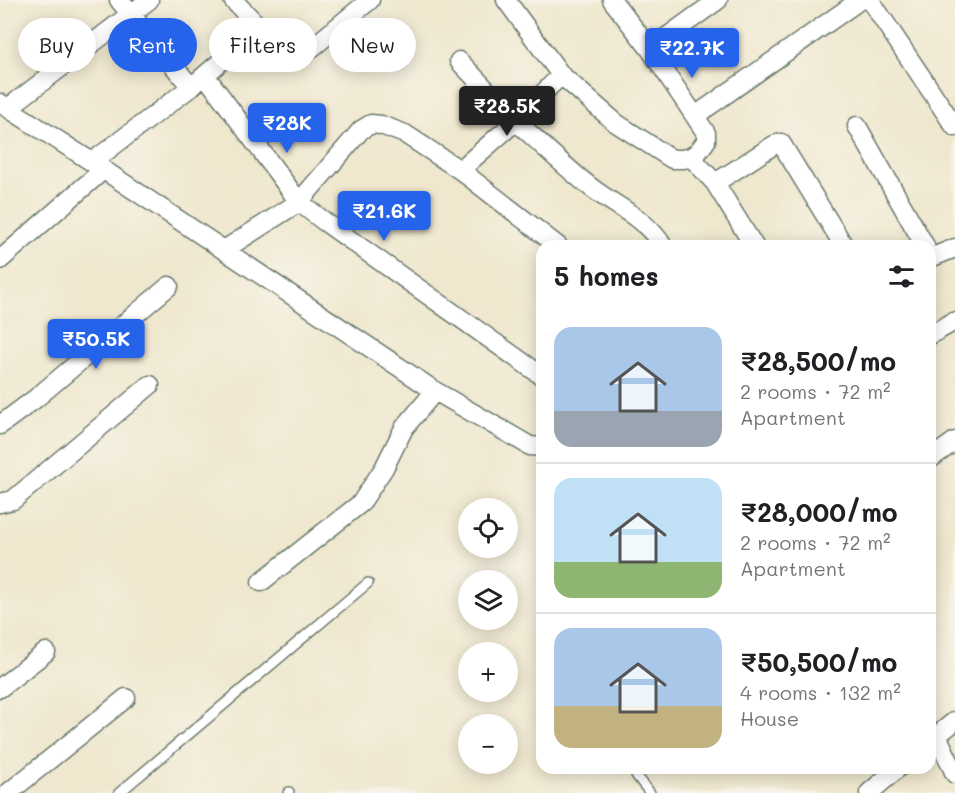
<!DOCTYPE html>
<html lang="en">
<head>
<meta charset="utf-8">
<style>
	:root { --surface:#fff; --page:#f6f6f6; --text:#202124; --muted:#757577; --line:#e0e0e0; --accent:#2563eb }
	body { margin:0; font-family:Mali,sans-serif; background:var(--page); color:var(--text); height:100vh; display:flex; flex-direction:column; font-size:22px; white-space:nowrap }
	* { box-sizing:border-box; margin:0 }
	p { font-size:20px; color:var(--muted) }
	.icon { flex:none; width:33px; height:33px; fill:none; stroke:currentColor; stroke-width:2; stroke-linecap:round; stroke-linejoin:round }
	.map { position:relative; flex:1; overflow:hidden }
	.details { position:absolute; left:536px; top:240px; width:400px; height:534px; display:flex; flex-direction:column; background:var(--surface); border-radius:18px; box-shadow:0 3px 15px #0003 }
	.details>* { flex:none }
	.guide { position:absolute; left:18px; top:18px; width:428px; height:54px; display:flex; gap:12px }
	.tools { position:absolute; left:458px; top:498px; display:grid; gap:12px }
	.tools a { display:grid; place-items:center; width:60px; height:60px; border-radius:50%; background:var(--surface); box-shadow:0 3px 15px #0003; font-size:30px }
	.price { position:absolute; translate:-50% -51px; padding:0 14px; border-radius:6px; background:var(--accent); color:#fff; font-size:20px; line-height:39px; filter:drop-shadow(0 2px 3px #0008) }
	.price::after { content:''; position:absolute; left:50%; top:36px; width:18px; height:14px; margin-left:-9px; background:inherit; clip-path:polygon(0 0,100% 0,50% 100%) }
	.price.on { background:#222; color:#fff }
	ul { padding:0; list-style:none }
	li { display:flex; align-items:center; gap:18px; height:150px; padding:0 18px }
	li+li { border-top:2px solid var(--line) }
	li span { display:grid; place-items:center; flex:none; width:168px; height:120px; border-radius:18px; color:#555 }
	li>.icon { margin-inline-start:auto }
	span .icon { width:72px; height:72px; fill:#fffc; stroke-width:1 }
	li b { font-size:26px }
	h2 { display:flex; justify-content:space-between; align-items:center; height:72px; padding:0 18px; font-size:26px }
	.chip { padding:0 21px; border-radius:27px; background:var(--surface); box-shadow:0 3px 15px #0003; font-size:21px; line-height:54px }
	.chip.on { background:var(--accent); color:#fff }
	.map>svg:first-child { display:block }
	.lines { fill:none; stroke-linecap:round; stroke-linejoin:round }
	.service-casing { stroke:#68786a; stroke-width:12 }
	.minor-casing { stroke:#68786a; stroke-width:21 }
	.service { stroke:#fff; stroke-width:9 }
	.minor { stroke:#fff; stroke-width:18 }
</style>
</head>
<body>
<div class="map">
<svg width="955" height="793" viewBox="0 0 955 793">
	<rect width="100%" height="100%" fill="#f7f3e8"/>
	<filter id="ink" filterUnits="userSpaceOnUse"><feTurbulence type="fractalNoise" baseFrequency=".0167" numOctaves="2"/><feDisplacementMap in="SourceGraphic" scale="12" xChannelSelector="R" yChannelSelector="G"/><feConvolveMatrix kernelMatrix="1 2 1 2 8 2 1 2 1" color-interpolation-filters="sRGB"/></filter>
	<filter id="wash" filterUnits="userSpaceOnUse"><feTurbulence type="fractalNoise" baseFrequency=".008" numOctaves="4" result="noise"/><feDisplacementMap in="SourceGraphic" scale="24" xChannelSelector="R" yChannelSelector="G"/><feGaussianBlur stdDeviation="1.35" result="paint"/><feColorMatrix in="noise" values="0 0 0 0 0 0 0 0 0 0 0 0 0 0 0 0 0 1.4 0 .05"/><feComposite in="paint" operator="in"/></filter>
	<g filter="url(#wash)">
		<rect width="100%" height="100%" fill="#efe7ce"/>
	</g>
	<g filter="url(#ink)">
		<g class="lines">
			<defs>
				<path id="service" d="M636,775L650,793
					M119,793L368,583
					M288,793L289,792"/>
				<path id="minor" d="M119,0L191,87
					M506,0L561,75L616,123L672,159H683L691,157L715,183L754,246
					M612,0L650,49L706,133V141L698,152L691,157
					M870,0L955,127
					M260,28L286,57L295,59L302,56L370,0
					M650,49L718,0
					M459,61L516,121L561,75
					M205,75L299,202L361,130L371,124L381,125L405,134L460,170L558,246
					M0,103L92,162L435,391L530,446L542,447
					M8,108L149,0
					M695,116L860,0
					M857,126L925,246
					M92,162L191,87L260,28L233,0
					M460,170L516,121C540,143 563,165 588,185C615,207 644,216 663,246
					M715,183L774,145L781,143L844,246
					M224,250L299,202L325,222L542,376
					M930,258L955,248
					M0,260L103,170
					M930,335L953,322H955
					M0,425L35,399L169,286
					M930,459L955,441
					M0,503L13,500L150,385
					M261,582L361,503L384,468L404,428L435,391
					M0,688L46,652
					M937,735L955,774
					M930,741L955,721
					M8,793L126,698
					M869,793L898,768"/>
			</defs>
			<use href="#service" class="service-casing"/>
			<use href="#minor" class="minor-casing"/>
			<use href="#service" class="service"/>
			<use href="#minor" class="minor"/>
		</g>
	</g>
</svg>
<div class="tools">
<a><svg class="icon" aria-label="locate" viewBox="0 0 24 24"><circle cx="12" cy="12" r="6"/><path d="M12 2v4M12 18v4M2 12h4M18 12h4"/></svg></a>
<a><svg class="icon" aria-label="layers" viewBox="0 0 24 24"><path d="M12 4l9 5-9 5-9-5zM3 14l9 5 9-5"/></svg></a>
<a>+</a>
<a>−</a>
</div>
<b class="price" style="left:692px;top:79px">₹22.7K</b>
<b class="price on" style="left:507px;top:137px">₹28.5K</b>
<b class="price" style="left:287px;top:154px">₹28K</b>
<b class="price" style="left:384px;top:242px">₹21.6K</b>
<b class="price" style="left:96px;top:370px">₹50.5K</b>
<div class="guide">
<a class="chip">Buy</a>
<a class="chip on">Rent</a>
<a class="chip">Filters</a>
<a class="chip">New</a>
</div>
<section class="details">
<h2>5 homes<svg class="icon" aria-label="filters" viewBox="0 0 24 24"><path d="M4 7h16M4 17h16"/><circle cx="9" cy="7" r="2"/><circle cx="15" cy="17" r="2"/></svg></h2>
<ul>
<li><span style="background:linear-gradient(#a9c7e8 70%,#9aa5b1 0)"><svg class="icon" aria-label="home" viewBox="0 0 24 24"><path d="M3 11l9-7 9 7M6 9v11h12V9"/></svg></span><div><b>₹28,500/mo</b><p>2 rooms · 72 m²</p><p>Apartment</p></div></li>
<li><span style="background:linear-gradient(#bfe0f5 70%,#8fb573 0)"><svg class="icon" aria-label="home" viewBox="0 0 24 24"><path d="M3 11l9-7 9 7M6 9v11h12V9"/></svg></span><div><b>₹28,000/mo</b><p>2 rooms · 72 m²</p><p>Apartment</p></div></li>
<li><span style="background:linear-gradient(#a9c7e8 65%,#c2b280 0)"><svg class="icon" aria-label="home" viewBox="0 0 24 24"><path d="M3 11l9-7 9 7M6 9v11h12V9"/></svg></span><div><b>₹50,500/mo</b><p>4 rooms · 132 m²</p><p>House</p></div></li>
</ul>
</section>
</div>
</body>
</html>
